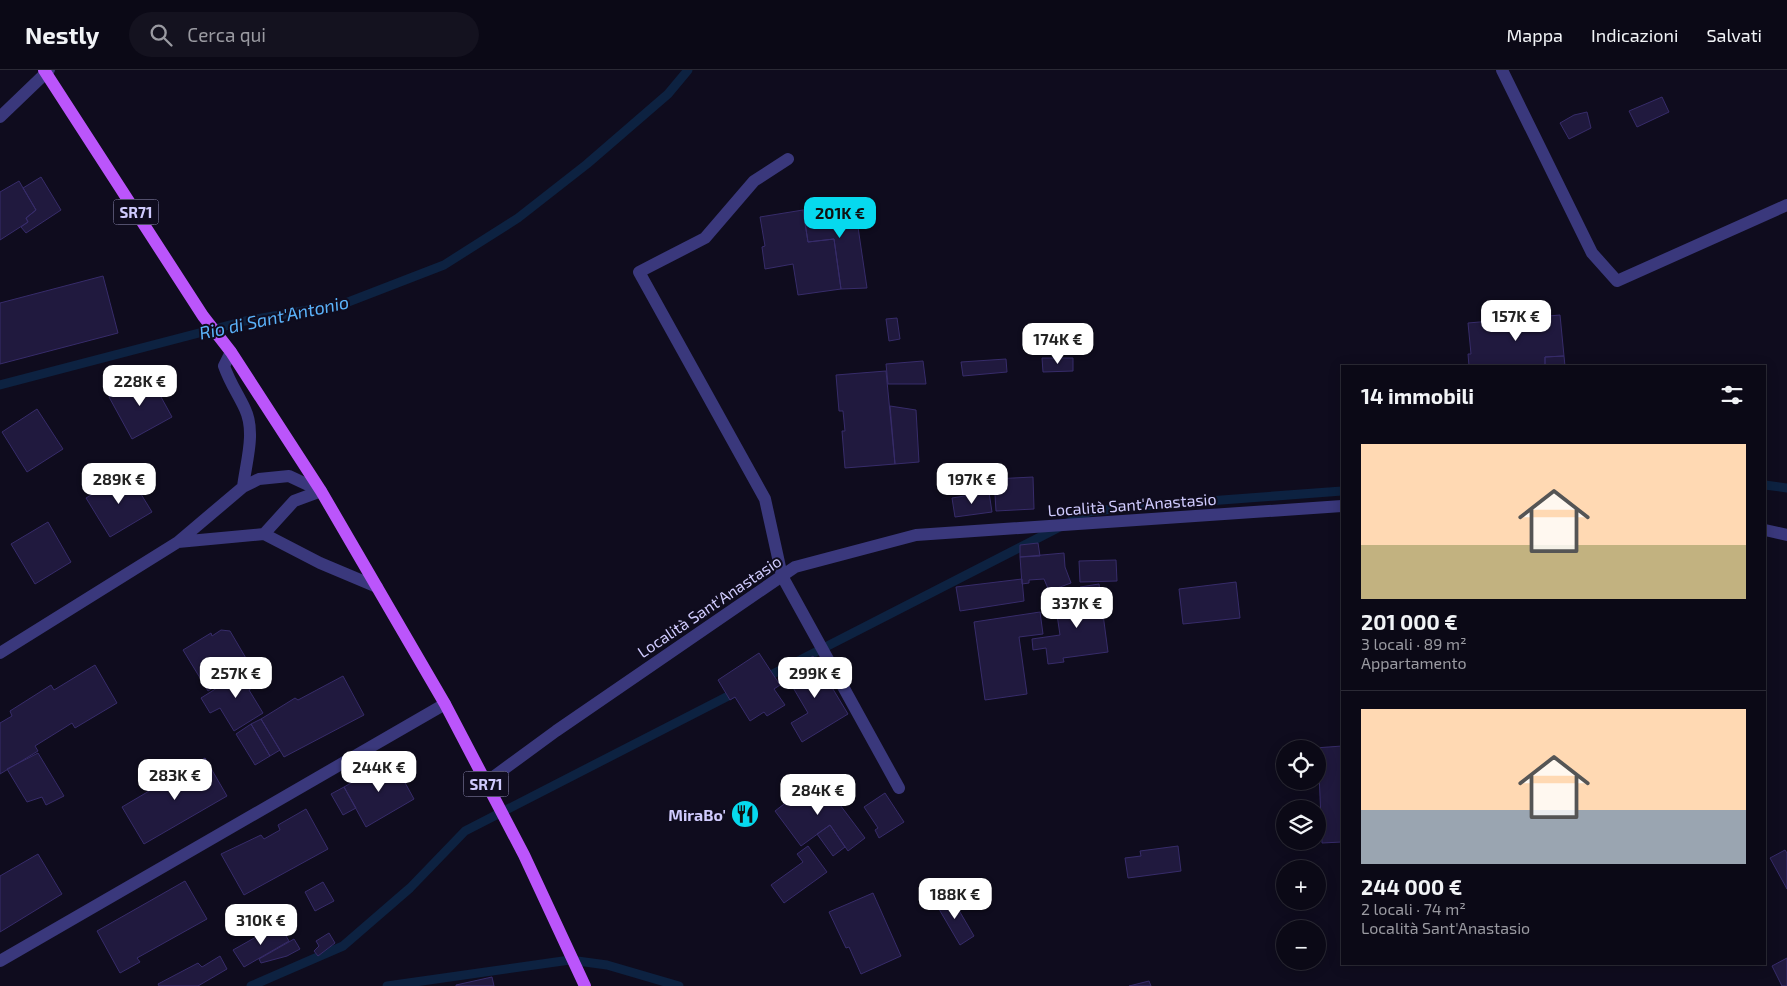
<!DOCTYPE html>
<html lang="it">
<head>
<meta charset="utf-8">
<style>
	:root { --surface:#0b0916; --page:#14121f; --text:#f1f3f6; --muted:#9a9aa1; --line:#2b2a35; --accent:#06d9ee }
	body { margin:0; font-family:"Exo 2",sans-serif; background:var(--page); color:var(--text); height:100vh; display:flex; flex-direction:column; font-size:19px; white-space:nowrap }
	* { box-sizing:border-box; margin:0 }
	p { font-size:16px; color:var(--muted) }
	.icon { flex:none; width:28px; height:28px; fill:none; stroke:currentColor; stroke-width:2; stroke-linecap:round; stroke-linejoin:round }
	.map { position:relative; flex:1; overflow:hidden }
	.panel { position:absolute; left:1341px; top:295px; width:425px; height:600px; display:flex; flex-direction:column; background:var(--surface); border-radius:0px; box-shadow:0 2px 12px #0003,0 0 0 1px var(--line) }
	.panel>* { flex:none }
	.buttons { position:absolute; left:1276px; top:670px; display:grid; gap:10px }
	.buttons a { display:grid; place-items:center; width:50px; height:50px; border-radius:50%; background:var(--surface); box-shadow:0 2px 12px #0003,0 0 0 1px var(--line); font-size:25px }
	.price { position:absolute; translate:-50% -42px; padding:0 11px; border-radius:10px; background:#fff; color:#222; font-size:16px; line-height:32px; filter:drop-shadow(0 1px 2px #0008) }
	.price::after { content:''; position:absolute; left:50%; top:30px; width:15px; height:11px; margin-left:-8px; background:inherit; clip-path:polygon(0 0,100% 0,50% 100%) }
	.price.active { background:var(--accent); color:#111 }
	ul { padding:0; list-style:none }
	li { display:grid; align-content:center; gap:10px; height:265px; padding:0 20px }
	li+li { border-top:1px solid var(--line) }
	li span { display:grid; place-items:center; height:155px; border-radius:0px; color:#555 }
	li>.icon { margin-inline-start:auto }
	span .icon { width:90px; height:90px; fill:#fffc; stroke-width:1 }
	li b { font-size:21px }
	h2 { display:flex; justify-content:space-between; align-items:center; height:60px; padding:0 20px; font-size:21px }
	header { display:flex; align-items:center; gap:30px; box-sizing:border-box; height:70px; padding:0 25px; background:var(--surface); border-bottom:1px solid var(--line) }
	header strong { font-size:24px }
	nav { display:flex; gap:28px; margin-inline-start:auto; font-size:18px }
	.search { width:350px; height:45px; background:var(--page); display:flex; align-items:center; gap:12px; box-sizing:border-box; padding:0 18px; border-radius:28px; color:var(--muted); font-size:19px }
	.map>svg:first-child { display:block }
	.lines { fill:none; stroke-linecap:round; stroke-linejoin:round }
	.stream { stroke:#0d2241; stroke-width:9 }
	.building { fill:#20193e; stroke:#372c6a }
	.minor { stroke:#3a387c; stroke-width:12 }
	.major { stroke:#bb55fb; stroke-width:12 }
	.labels { text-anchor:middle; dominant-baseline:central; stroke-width:4; stroke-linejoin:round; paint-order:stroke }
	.shield { fill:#0f0c1e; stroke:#9692bb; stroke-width:1 }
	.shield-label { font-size:15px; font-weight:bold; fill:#d0cbfe }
	.street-label { font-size:16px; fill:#d0cbfe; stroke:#0f0c1e }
	.poi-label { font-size:16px; font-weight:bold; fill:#d0cbfe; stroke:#0f0c1e; text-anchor:end }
	.water-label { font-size:18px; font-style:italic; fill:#5bb3fb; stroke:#0f0c1e }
</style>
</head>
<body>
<header>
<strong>Nestly</strong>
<div class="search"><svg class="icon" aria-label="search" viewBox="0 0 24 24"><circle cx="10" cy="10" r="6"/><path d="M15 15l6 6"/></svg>Cerca qui</div>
<nav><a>Mappa</a><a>Indicazioni</a><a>Salvati</a></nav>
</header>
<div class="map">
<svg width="1787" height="916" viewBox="0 0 1787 916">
	<rect width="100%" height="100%" fill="#0f0c1e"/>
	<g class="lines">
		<path class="stream" d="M0,315L245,251L343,234L444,195L518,148L587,94L668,24L688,0
			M1765,415L1787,418
			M763,609L1089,442L1128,437L1342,421
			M251,916L343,876L410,818L465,761L738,621
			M387,916L570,890L607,895L679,916"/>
	</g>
	<path class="building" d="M1662,27L1669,42L1637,57L1629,41Z
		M1587,42L1591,58L1569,69L1560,53L1574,45Z
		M41,107L61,140L26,163L21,157L28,152L26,148L36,140L23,118Z
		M19,111L36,140L26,148L28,152L0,170V122Z
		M854,130L867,218L841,219L834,169L808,172L803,140Z
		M803,140L808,172L834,169L841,219L798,225L793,194L765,199L762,177L765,176L760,147Z
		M103,206L118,263L0,294V233Z
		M1560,245L1564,286L1545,287V296H1469L1468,284H1471L1468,253Z
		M897,248L900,269L889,271L886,249Z
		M1564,286L1565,296H1545V287Z
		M1042,288H1073V301L1043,302Z
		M1006,289L1007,302L963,306L961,292Z
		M923,291L926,314H888L886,294Z
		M886,301L895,394L845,398L842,361H845L843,341H839L836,305Z
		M149,305L172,347L132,369L109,327Z
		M890,336L916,340L919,392L895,394Z
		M37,339L63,379L27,402L2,362Z
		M128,403L152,442L110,467L86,428Z
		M1033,407L1034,439L996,441L994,409Z
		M989,422L992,442L955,447L952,428Z
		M48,452L71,492L35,514L11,474Z
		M1038,473L1040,486L1020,487V475Z
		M1064,483L1065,497L1071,513L1049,521L1044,509L1029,510V513L1022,514L1020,487Z
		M1116,490L1117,511L1080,512L1079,491Z
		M1022,509L1024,531L960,541L956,517Z
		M1236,512L1240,548L1183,554L1179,519Z
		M1099,514L1108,582L1063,588L1064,592L1048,594L1046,578L1033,580L1032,569L1060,565L1056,538L1083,534L1080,517Z
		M1040,542L1043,564L1019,567L1027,624L985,630L974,552Z
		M221,560L230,561L250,595L208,621L183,580L211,563L212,566Z
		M759,583L780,615L774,619L785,635L767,646L764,642L750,651L735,627L730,630L718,610Z
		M813,586L848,644L802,672L791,653L808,643L785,604Z
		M95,595L117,633L75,658L72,653L35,676L38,681L0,704V653L12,646L10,641L51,615L54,620Z
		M252,596L261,612L249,620L263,643L234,661L220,638L210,643L201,628Z
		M343,606L364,645L284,687L261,649L295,628L298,630Z
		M261,649L280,680L270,686L251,654Z
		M251,654L270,686L255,695L236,664Z
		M1342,676V772L1322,773L1318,679L1315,678Z
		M38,683L64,726L46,735L42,727L27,732L7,699Z
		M205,688L227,726L144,774L122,737Z
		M392,689L414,729L366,757L344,717Z
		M819,707L865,768L848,781L830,755L801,776L775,741Z
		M344,717L356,738L343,745L331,724Z
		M885,723L904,752L879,768L875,760L878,758L864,737Z
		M306,739L328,779L244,825L221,784L261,765L264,769L280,760L278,755Z
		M830,755L845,777L833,786L817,764Z
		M808,776L827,802L784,833L771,815L803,792L797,784Z
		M1178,776L1181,801L1128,808L1125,788L1141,786L1140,781Z
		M1785,780L1787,783V819L1770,788Z
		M38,784L62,824L0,862V806Z
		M185,811L207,849L137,888L140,892L120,903L97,861Z
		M323,812L334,831L315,841L305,822Z
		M873,823L901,886L861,904L849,877L846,878L829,842Z
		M950,825L974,866L960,875L936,834Z
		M279,854L289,871L244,897L233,880Z
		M329,863L335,873L318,886L314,881L319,876L316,871Z
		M294,869L300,879L287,886L261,893L259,889Z
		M220,886L227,899L198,916H159L158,914L198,893L202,897Z
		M1787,888V916H1782L1772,896Z
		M492,907L494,916H456V915Z
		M1149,911L1151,916H1129Z"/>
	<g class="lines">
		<path class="minor" d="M1502,0L1592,183L1617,211L1787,135
			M0,47L49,0
			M788,89L754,111L705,168L639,202L765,429L782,506L899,718
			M231,282L224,296C230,313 238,324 245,339C256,362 246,392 243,417
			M1765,460L1787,465
			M264,464L294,431L321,421
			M178,472L264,464L320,493L377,517
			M0,583L178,472L243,417L259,409L289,406L321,421
			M485,713L556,661L795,497L916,465L1342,436
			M0,891L445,634"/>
		<path class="major" d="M44,0L203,246L231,282L321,421L445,634L524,785L585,916"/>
	</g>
	<defs>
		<symbol id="restaurant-disc" viewBox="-11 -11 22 22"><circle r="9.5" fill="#06d9ee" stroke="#0f0c1e"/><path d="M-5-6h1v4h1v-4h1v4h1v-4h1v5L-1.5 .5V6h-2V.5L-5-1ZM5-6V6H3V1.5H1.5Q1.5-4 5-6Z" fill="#111"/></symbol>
	</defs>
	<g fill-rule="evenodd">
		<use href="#restaurant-disc" x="729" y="728" width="32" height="32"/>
	</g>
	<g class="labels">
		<g class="shield">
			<rect x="113.5" y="129.5" width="45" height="25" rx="4"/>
			<rect x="463.5" y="701.5" width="45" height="25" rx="4"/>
		</g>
		<g class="shield-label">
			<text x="136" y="142">SR71</text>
			<text x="486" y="714">SR71</text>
		</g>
		<g class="street-label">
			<text transform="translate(1132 434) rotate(-4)">Località Sant'Anastasio</text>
			<text transform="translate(709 536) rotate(-34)">Località Sant'Anastasio</text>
		</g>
		<g class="poi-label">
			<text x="726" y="744">MiraBo'</text>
		</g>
		<g class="water-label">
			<text transform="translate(274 247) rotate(-12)">Rio di Sant'Antonio</text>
		</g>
	</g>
</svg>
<div class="buttons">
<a><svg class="icon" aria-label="locate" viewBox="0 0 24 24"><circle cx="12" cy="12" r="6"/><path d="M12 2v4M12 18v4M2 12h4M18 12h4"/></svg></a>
<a><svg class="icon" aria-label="layers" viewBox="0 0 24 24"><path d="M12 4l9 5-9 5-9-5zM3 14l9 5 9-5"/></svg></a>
<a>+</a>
<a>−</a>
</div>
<b class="price active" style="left:840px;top:169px">201K €</b>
<b class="price" style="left:1516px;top:272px">157K €</b>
<b class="price" style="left:1058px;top:295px">174K €</b>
<b class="price" style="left:140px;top:337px">228K €</b>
<b class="price" style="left:119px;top:435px">289K €</b>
<b class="price" style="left:972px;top:435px">197K €</b>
<b class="price" style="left:1077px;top:559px">337K €</b>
<b class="price" style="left:236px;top:629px">257K €</b>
<b class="price" style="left:815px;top:629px">299K €</b>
<b class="price" style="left:379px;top:723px">244K €</b>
<b class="price" style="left:175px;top:731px">283K €</b>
<b class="price" style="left:818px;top:746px">284K €</b>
<b class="price" style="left:955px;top:850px">188K €</b>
<b class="price" style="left:261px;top:876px">310K €</b>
<section class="panel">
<h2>14 immobili<svg class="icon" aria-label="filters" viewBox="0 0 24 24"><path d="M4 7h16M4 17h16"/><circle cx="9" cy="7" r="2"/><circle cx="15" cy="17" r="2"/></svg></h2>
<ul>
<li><span style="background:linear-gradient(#ffd9b3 65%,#c2b280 0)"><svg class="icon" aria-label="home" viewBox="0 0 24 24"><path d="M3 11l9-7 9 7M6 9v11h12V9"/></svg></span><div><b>201 000 €</b><p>3 locali · 89 m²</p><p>Appartamento</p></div></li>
<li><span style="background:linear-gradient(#ffd9b3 65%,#9aa5b1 0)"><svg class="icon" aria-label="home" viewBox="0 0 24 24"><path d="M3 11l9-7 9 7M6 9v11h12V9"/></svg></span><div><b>244 000 €</b><p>2 locali · 74 m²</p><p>Località Sant'Anastasio</p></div></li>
</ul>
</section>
</div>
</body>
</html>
